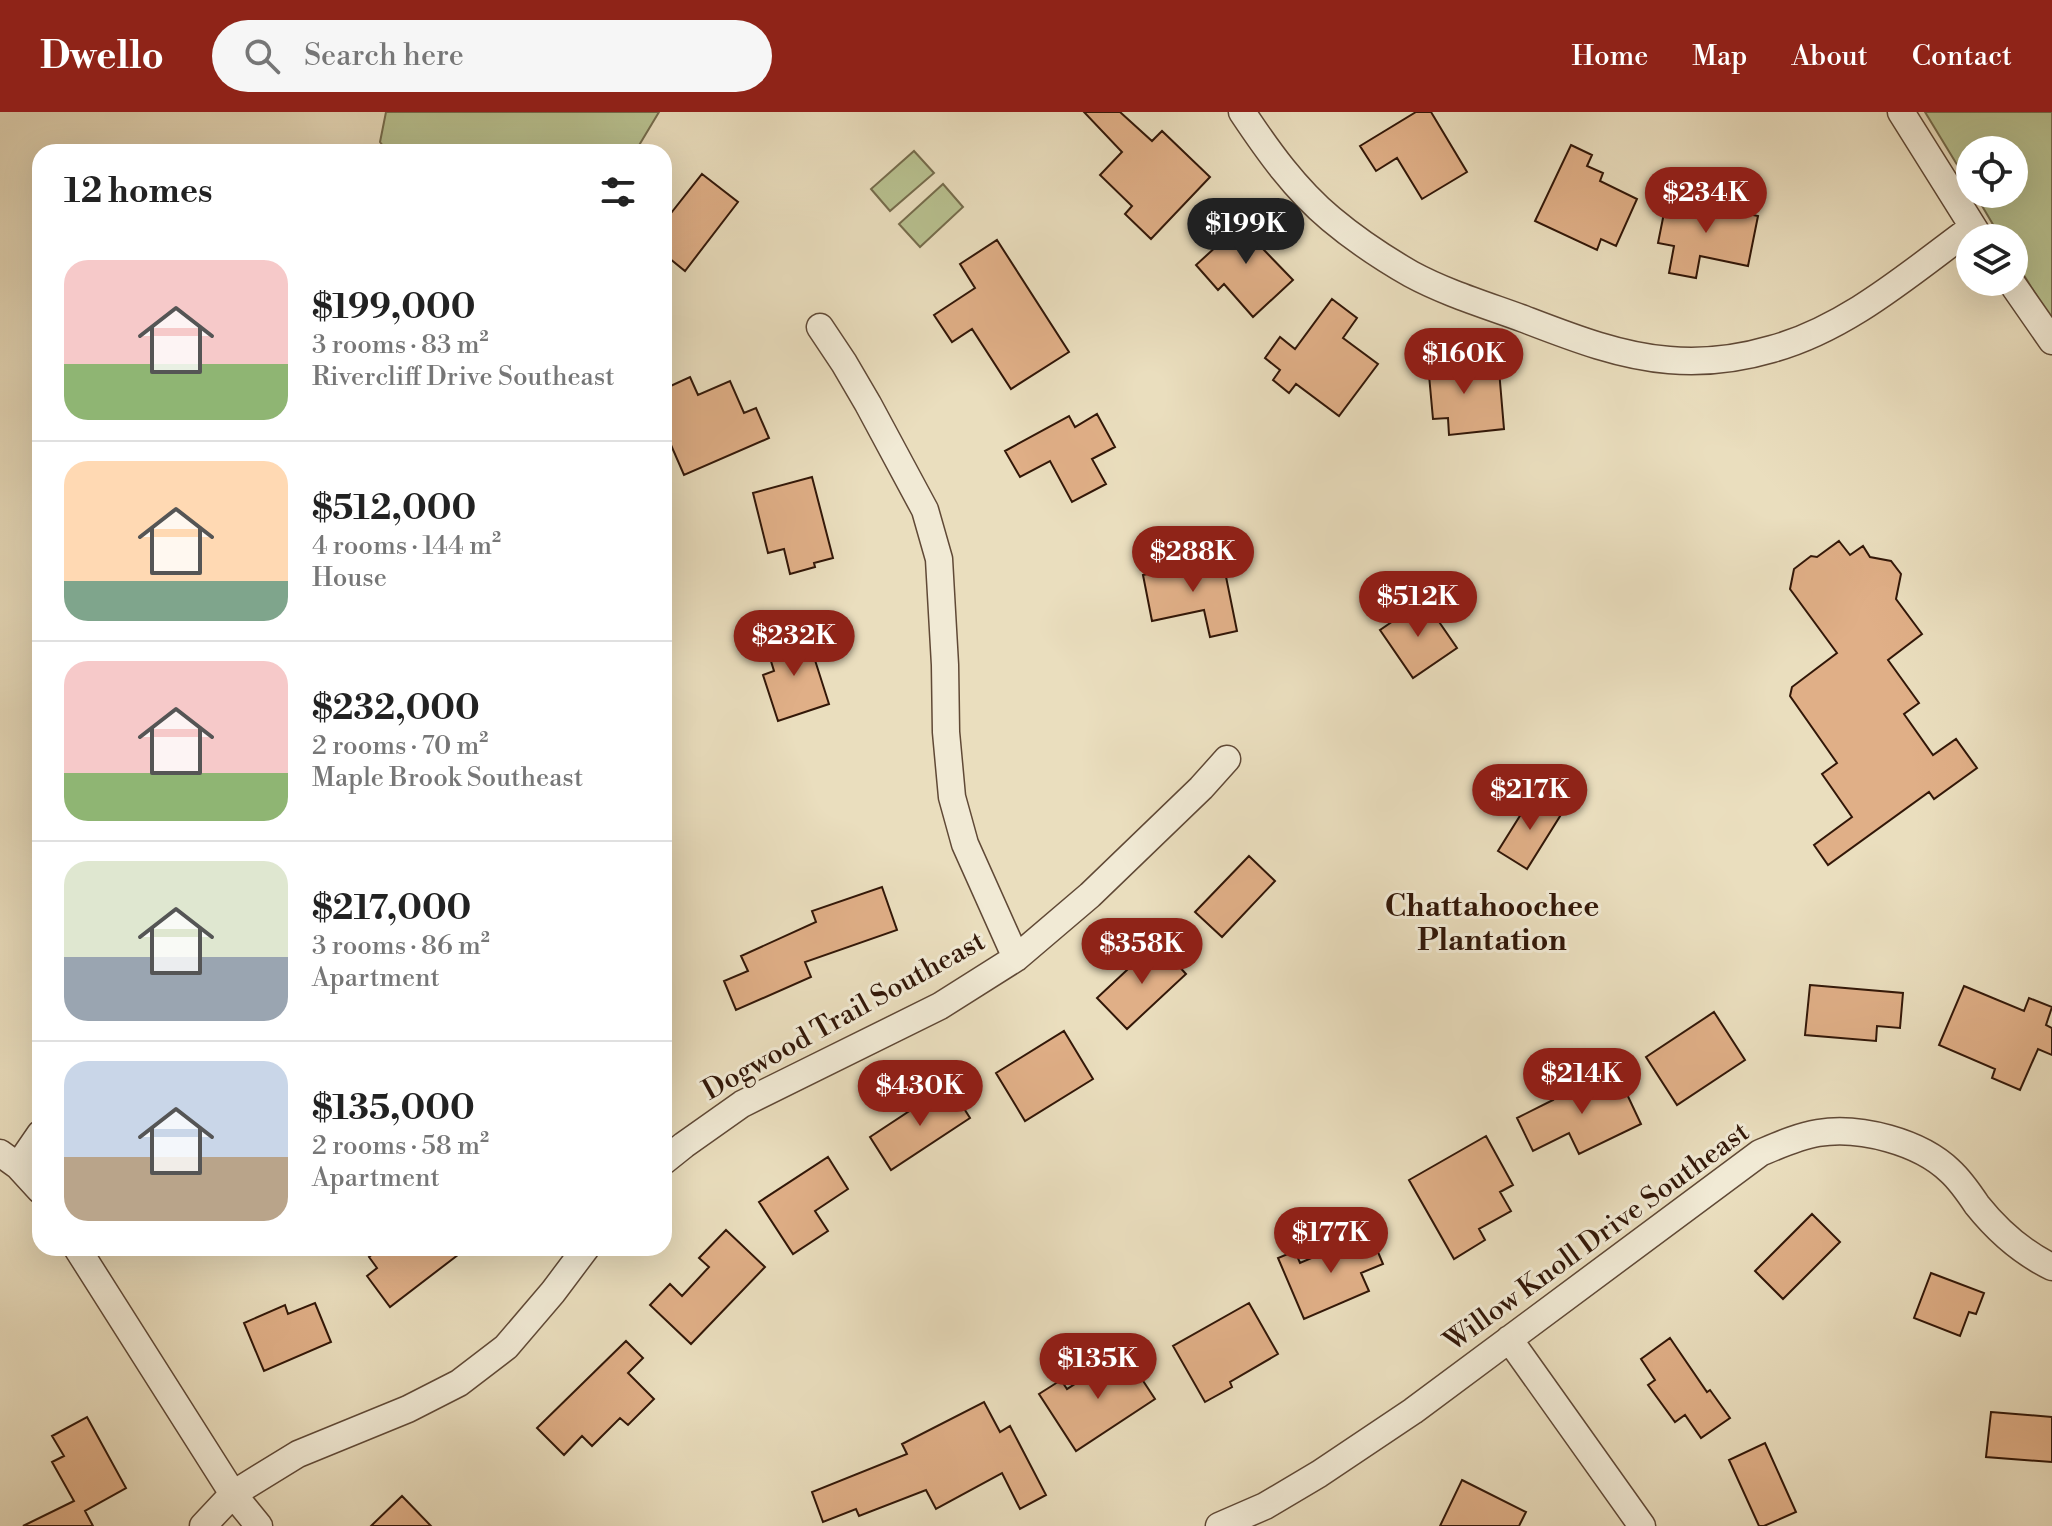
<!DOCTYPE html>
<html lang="en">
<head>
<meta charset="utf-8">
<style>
	:root { --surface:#fff; --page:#f6f6f6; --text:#222; --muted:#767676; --line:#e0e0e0; --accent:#8f2418 }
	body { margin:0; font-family:"Libre Bodoni",serif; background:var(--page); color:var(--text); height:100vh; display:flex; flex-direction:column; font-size:30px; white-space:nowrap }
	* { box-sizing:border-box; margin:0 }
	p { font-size:26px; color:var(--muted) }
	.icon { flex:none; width:44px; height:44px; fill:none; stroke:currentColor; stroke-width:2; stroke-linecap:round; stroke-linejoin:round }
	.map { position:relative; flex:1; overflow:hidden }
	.panel { position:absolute; left:32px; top:32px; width:640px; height:1112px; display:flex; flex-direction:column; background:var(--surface); border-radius:24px; box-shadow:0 8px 32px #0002 }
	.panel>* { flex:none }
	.tools { position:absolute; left:1956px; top:24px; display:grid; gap:16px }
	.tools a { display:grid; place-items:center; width:72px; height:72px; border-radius:50%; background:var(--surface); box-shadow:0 8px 32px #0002; font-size:40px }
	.price { position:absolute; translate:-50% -68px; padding:0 18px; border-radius:28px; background:var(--accent); color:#fff; font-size:26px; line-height:52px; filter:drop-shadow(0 2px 4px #0008) }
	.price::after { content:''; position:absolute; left:50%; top:48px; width:24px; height:18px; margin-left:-12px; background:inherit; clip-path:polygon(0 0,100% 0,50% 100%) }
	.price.on { background:#222; color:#fff }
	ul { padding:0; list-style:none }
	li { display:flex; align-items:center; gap:24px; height:200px; padding:0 32px }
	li+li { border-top:2px solid var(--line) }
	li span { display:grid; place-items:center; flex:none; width:224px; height:160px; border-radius:24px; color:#555 }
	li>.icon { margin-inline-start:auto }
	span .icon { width:96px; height:96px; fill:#fffc; stroke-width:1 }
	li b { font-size:34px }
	h2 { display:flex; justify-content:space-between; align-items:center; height:96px; padding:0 32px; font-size:34px }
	header { display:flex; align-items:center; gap:48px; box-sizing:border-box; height:112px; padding:0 40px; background:var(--accent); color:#fff }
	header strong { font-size:38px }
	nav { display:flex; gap:44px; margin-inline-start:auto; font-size:28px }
	.search { width:560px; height:72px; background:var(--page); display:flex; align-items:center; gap:20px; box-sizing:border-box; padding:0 28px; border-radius:44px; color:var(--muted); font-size:30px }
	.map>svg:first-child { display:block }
	.green { fill:#b8c190; stroke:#756c4c; stroke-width:2 }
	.building { fill:#e0af87; stroke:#321708; stroke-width:2 }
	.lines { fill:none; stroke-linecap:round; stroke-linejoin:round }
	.street-casing { stroke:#604936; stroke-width:29 }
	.street { stroke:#f1ead5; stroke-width:26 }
	.labels { text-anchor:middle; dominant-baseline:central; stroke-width:6; stroke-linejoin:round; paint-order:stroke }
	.street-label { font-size:28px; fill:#321708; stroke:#f1ead5 }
	.neighbourhood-label { font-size:30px; font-weight:bold; fill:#321708; stroke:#f1ead5 }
</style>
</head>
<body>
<header>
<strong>Dwello</strong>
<div class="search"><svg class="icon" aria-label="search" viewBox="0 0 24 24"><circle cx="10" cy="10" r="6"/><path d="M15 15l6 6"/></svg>Search here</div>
<nav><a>Home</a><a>Map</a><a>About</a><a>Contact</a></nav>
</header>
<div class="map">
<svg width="2052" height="1414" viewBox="0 0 2052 1414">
	<rect width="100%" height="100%" fill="#eadebe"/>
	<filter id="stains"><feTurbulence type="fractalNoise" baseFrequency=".0025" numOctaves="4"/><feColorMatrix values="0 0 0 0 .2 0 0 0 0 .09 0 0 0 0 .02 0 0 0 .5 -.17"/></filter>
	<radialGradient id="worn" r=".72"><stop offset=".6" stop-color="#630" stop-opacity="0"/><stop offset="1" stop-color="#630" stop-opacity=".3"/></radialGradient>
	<path class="green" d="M386,0H659L635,40H388L380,30Z
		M1925,0H2052V209L2014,147V126H2001L1975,82H2014V38H1970V74Z
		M914,39L934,61L890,99L871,77Z
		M943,72L963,95L920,135L899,112Z"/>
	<path class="building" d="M1084,0H1120L1152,29L1162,19L1210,65L1151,127L1125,102L1132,94L1100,63L1122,40Z
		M1416,0H1431L1467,60L1422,87L1397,46L1376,59L1360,34Z
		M1571,33L1592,43L1587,54L1603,61L1600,69L1637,87L1616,134L1601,127L1597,138L1535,109Z
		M702,62L738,90L685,159L664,142V110Z
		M1690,84L1710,88L1709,94L1758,104L1748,154L1700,144L1696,166L1669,161L1674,134L1658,131L1666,91L1688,96Z
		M1252,102L1276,127L1264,138L1293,168L1253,205L1224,172L1218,178L1196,153Z
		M997,128L1069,240L1011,277L972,217L952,230L934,203L975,176L960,152Z
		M1332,187L1357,206L1343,226L1378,252L1339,304L1296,272L1289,281L1273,268L1280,258L1265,246L1280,225L1295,237Z
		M1453,238L1456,263L1499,258L1504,317L1449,323L1448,306L1433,307L1427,241Z
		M690,265L698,283L730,269L744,301L756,296L769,326L684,363L664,317V277Z
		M1097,302L1115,335L1092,347L1106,372L1072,390L1050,349L1020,365L1005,339L1069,304L1075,315Z
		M812,365L833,446L814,451L815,455L790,462L784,437L768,441L753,381Z
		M1839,429L1850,443L1863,434L1870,445L1891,449L1901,462L1896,487L1922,522L1888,548L1919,591L1904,602L1933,643L1956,627L1977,656L1934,687L1929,680L1828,753L1814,733L1852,705L1822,662L1837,651L1790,584L1792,575L1837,541L1790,477L1794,457L1811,444L1817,445Z
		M1222,445L1237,519L1210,525L1204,498L1152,509L1143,463Z
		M1424,488L1457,536L1413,566L1380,518Z
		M806,520L829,592L778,609L763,563L774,559L766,533Z
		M1533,683L1562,701L1527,757L1498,739Z
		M1249,744L1275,769L1222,825L1195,800Z
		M882,775L897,818L805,850L811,865L736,898L724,869L748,859L741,844L816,810L812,799Z
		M1157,830L1186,862L1127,917L1097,886Z
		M1810,873L1903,881L1900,916L1877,914L1876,929L1805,923Z
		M1964,874L2024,899L2029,886L2052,895L2046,913L2052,916V943L2038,937L2020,978L1992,966L1995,957L1939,933Z
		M1714,900L1745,948L1677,993L1646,945Z
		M1064,919L1093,967L1025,1009L996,961Z
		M1617,961L1641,1012L1579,1042L1569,1021L1533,1039L1517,1006L1553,988L1551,984L1577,971L1581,979Z
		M949,973L970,1006L891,1058L870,1025Z
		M1486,1024L1513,1073L1500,1080L1511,1099L1479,1117L1485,1128L1454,1147L1409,1068Z
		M828,1045L848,1077L815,1099L828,1119L793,1142L759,1090Z
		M1812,1102L1840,1130L1783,1187L1755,1159Z
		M726,1118L765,1155L691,1232L650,1193L670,1172L682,1184L709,1155L699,1146Z
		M1370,1121L1383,1152L1361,1161L1369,1179L1304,1207L1278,1146L1295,1139L1300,1151Z
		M380,1136H467L390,1195L367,1164L377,1156L369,1145Z
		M1931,1161L1984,1181L1976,1202L1969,1200L1960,1224L1914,1206Z
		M315,1191L331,1230L264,1259L244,1211L285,1193L288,1202Z
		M1249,1191L1278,1242L1230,1270L1232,1275L1205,1290L1173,1234Z
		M1670,1226L1707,1280L1710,1278L1730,1306L1701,1326L1685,1303L1675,1310L1648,1273L1655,1268L1641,1247Z
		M626,1229L643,1246L628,1261L654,1287L628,1313L620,1306L592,1334L582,1324L564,1343L537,1316Z
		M1124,1240L1155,1287L1076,1339L1039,1282L1061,1268L1067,1277Z
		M984,1290L1000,1320L1010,1314L1046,1383L1020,1397L1002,1361L936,1397L926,1378L859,1404L856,1397L823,1410L812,1380L907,1342L902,1332Z
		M1991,1300L2052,1305V1350L1986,1345Z
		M87,1305L126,1376L85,1399L93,1414H23L74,1389L52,1350L64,1344L52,1324Z
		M1765,1331L1796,1400L1764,1414H1759L1729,1348Z
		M1462,1368L1526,1400L1519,1414H1440Z
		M402,1384L431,1414H371Z"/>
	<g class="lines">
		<defs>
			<path id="street" d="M1242,0C1268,39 1295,77 1331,107C1356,128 1383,146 1411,162C1446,181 1486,193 1524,207C1571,225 1619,244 1669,248C1704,251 1738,247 1772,237C1848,216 1910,161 1973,115
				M1901,0L1980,126
				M2011,170L2052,229
				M820,215L844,251L868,292L925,398L939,447L945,553L946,620L952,685L965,732L1016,846
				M0,1041L18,1054L40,1078
				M664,1049L684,1033L742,992L940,894L1016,846L1090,783L1201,676L1227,647
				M18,1054L40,1022
				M77,1136L233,1382L259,1414
				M1509,1227L1642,1414
				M203,1414L233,1382L298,1342L408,1297L459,1271L506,1235L553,1180L586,1136
				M1219,1414L1265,1394L1319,1362L1413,1299L1760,1041C1779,1033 1799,1024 1818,1021C1860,1014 1920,1030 1950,1059C1961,1069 1969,1081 1977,1093C1997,1118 2023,1141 2052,1155"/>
		</defs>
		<use href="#street" class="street-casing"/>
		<use href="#street" class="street"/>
	</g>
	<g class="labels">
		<g class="street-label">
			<text transform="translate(844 904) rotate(-29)">Dogwood Trail Southeast</text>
			<text transform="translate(1597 1125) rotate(-36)">Willow Knoll Drive Southeast</text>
		</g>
		<g class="neighbourhood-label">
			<text x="1492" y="795">Chattahoochee<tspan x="1492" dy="34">Plantation</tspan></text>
		</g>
	</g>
	<rect width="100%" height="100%" filter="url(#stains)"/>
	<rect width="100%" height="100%" fill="url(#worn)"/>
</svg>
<div class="tools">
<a><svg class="icon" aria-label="locate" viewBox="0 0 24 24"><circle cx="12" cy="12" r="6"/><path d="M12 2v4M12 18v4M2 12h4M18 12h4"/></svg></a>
<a><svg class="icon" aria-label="layers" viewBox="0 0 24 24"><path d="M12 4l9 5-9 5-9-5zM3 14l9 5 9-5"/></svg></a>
</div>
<b class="price" style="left:1706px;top:123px">$234K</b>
<b class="price on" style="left:1246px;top:154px">$199K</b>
<b class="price" style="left:1464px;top:284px">$160K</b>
<b class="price" style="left:1193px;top:482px">$288K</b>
<b class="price" style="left:1418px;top:527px">$512K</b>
<b class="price" style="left:794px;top:566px">$232K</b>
<b class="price" style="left:1530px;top:720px">$217K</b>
<b class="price" style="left:1142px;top:874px">$358K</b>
<b class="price" style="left:1582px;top:1004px">$214K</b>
<b class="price" style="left:920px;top:1016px">$430K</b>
<b class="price" style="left:1331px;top:1163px">$177K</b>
<b class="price" style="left:1098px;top:1289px">$135K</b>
<section class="panel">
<h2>12 homes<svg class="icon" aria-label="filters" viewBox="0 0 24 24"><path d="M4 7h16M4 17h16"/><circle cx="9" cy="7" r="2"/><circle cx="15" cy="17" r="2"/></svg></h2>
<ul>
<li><span style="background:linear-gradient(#f6c9c9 65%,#8fb573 0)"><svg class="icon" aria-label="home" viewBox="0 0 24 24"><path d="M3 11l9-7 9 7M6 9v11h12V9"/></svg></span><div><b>$199,000</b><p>3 rooms · 83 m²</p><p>Rivercliff Drive Southeast</p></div></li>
<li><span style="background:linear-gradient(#ffd9b3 75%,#7fa58c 0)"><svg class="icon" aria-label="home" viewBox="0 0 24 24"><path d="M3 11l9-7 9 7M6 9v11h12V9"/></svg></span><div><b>$512,000</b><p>4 rooms · 144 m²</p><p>House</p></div></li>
<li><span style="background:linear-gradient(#f6c9c9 70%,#8fb573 0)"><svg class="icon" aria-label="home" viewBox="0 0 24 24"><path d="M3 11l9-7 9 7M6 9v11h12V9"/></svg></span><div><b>$232,000</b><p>2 rooms · 70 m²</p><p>Maple Brook Southeast</p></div></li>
<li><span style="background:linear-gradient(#dfe7d0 60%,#9aa5b1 0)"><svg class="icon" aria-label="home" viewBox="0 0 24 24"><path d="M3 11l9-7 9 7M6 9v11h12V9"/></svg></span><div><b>$217,000</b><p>3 rooms · 86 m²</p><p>Apartment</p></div></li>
<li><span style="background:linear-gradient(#c9d6e8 60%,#b9a48a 0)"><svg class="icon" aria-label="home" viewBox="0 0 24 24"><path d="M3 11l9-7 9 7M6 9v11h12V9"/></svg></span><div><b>$135,000</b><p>2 rooms · 58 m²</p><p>Apartment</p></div></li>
</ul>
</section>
</div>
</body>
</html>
